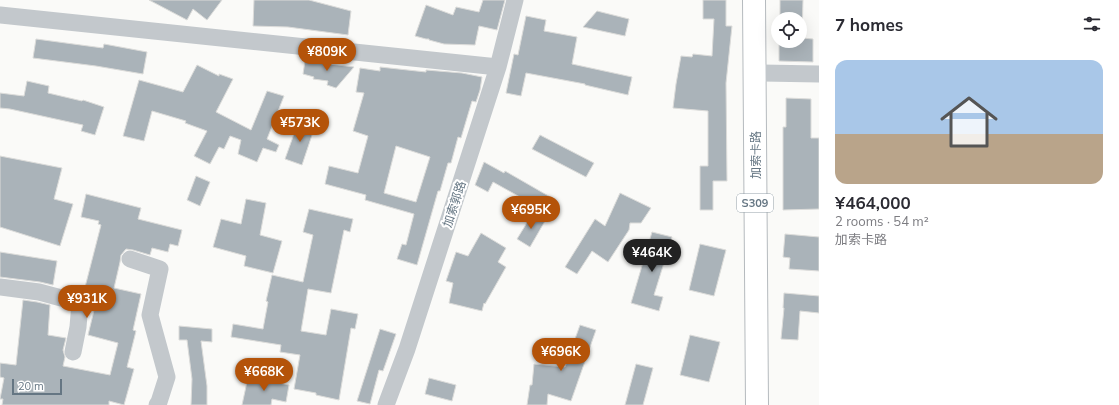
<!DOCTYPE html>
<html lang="en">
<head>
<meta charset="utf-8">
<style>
	:root { --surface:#fff; --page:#f7f7f7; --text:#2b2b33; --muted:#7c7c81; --accent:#b45309 }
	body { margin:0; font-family:Mulish,"Noto Sans SC",sans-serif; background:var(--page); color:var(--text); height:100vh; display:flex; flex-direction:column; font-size:15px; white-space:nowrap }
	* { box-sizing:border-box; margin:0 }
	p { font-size:13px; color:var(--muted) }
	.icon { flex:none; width:22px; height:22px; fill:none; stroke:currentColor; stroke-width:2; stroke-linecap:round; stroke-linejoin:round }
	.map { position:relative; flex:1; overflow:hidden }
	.sheet { display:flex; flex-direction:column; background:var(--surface); width:300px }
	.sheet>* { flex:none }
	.buttons { position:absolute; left:771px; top:12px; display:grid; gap:8px }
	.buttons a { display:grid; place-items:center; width:36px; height:36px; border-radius:50%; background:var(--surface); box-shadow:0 4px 16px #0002; font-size:20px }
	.scale { position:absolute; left:12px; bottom:10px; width:50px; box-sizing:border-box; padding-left:4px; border:2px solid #657683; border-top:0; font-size:11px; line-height:14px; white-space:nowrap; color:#657683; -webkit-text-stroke:3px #fff; paint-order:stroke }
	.price { position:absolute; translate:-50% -34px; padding:0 9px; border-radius:14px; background:var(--accent); color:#fff; font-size:13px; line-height:26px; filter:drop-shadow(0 1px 2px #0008) }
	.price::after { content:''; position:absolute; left:50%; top:24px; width:12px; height:9px; margin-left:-6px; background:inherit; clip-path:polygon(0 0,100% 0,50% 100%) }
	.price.selected { background:#222; color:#fff }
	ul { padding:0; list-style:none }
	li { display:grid; align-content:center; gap:8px; height:212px; padding:0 16px }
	li span { display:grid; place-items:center; height:124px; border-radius:12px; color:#555 }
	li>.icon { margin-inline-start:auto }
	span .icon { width:72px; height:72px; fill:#fffc; stroke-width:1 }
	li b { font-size:17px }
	h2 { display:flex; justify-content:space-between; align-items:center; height:48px; padding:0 16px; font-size:17px }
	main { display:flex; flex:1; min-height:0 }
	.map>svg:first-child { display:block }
	.building { fill:#aab3b9; stroke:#dcdcda; fill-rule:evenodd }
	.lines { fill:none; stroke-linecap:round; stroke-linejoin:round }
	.major-casing { stroke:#b5babe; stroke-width:24 }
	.minor { stroke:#c3c8cc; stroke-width:17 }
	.major { stroke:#fff; stroke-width:22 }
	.labels { text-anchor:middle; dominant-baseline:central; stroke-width:4; stroke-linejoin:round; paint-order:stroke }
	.shield { fill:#fff; stroke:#939fa8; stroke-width:1 }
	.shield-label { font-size:11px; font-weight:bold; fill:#657683 }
	.street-label { font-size:12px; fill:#657683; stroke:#fff }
</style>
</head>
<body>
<main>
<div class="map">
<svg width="819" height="405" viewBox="0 0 819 405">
	<rect width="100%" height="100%" fill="#fafaf8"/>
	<path class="building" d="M149,0H222L207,20L193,9L187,20Z
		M254,0H309L351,11L348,35L288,27L253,26Z
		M483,0H505L497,30L479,26L475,45L444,44L429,40V39H426L415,36L426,5L453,15L456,7L479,12Z
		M703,0H726V26H732L726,83L727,181H713V210H700V166H708V111L673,108L676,84L681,56L692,57L693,54L712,56L714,19H703Z
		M780,0H803L802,38L813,39V62L779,61V41H800V19H780Z
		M597,11L629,19L625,36L583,27Z
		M526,16L546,20L544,31L577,37L572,64L632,77L628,95L585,85V84L526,73L521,96L506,93L514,54L518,55Z
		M36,39L103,48L104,44L147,52L143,74L96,66L33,58Z
		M305,61L354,67L336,88L327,85L328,81L313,79L314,77L303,74Z
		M197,65L219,76V74L233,79L216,112L251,130L267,91L284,96L267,139L279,145L276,152L263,148L257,162L238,154L241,140L230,136L224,149L219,147L210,164L194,156L207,131L185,123L186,121L152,111L144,141L123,136L139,80L183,92Z
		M380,67L426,72V70L462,73L482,77L480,90L476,102L472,101L461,138L458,137L451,163H448L440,191H438L417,265L397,259L402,244L406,245L414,214L365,200L366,195L325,184L329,166L358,173L368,136L353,131L364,93L356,92L360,68L380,71ZM396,146L430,157L416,202L384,193Z
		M27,81L49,86L48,93L82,101L83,100L104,107L95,135L81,131L83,125L10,109L0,108V93L24,96Z
		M786,98L811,99V138H819V209L783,210V127H786Z
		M299,120L315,126L302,165L285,159Z
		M540,135L594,163L586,177L532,149Z
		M0,156L62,168L54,199L73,204L60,246L0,227Z
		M484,162L504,173L505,171L552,198L545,211L493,182L488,192L475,185Z
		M196,176L210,182L200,206L187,200Z
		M620,193L651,208L641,223H630L629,230L608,262L592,251L577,274L565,267L595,219L605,226Z
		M86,194L141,208L138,219L182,230L178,246L170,244L168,252L152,248L150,255L133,250L126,249L121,255L120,262L114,288L141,294L133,330L136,331L127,367L134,369L124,405L109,401V405H2L3,399H0L4,378L0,377V363L16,365L23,300L37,302L50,305L48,335L66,338L63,350L65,357L63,366L110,375L118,343L88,335L98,294L84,291L101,225L98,224L99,221L81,217Z
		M246,199L266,203L260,235L282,241L273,273L244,266L246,256L213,247L221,219L241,224Z
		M309,209L353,219L350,232L344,230L331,293L308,289L301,331L326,335L331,309L358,314L355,329L351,328L339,400L316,395V393L294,389L300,355L280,352L281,345L231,337L233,324L263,329L268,302L266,301L272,275L303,282L313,235L303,232Z
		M533,213L545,221L530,247L517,239Z
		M652,232L672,237L654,295L663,297L659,311L631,303Z
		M481,233L506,248L498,262L506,267L485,304L484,303L482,311L449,303L453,283L446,281L456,252L468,256Z
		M785,234L819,237V271L789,269L790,258L783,257Z
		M700,244L726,250L714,296L689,290Z
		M0,252L57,261L53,285L40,282L0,277Z
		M784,293L819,296V313L800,311L798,340L781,339L784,308H783Z
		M580,325L596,330L571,401L548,394L547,405H527L530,385H532L534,364L565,367Z
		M179,326L212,329V342L201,341L207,386V405H191L192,379L187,340H179Z
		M380,329L396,334L383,371L379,370L370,404L357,401Z
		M690,335L720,342L709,382L680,375Z
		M636,364L653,368L643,405H625Z
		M248,377L289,385L286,402L272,399L271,405H242Z
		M429,378L456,385L452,401L425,394Z"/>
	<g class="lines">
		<defs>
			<path id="major" d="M754,0L757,405"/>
		</defs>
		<use href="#major" class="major-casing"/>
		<path class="minor" d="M0,15L498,67
			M754,73L819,74
			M130,259L160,269L150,315L167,377L159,402L157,405
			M0,287L39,292L80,303L78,327L73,352
			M386,405L407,349L498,67L515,0"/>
		<use href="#major" class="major"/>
	</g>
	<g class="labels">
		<rect class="shield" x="737" y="194" width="36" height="18" rx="3"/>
		<g class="shield-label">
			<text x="755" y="203">S309</text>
		</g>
		<g class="street-label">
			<text transform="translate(755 155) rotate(-90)">加索卡路</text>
			<text transform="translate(454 204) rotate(-72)">加索郭路</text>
		</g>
	</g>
</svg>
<div class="buttons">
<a><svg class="icon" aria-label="locate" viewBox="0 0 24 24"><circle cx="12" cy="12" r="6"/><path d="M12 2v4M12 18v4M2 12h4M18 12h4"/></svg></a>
</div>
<div class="scale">20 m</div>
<b class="price" style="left:327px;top:72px">¥809K</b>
<b class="price" style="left:300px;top:143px">¥573K</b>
<b class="price" style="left:531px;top:230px">¥695K</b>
<b class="price selected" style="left:652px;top:273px">¥464K</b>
<b class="price" style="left:87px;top:319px">¥931K</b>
<b class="price" style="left:561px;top:372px">¥696K</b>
<b class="price" style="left:264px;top:392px">¥668K</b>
</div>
<section class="sheet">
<h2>7 homes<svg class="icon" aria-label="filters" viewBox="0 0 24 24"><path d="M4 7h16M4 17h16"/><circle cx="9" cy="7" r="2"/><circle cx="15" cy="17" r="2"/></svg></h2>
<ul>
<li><span style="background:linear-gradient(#a9c7e8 60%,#b9a48a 0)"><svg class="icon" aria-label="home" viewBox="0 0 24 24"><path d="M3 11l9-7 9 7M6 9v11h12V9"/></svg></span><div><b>¥464,000</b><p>2 rooms · 54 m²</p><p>加索卡路</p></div></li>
</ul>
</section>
</main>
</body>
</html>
